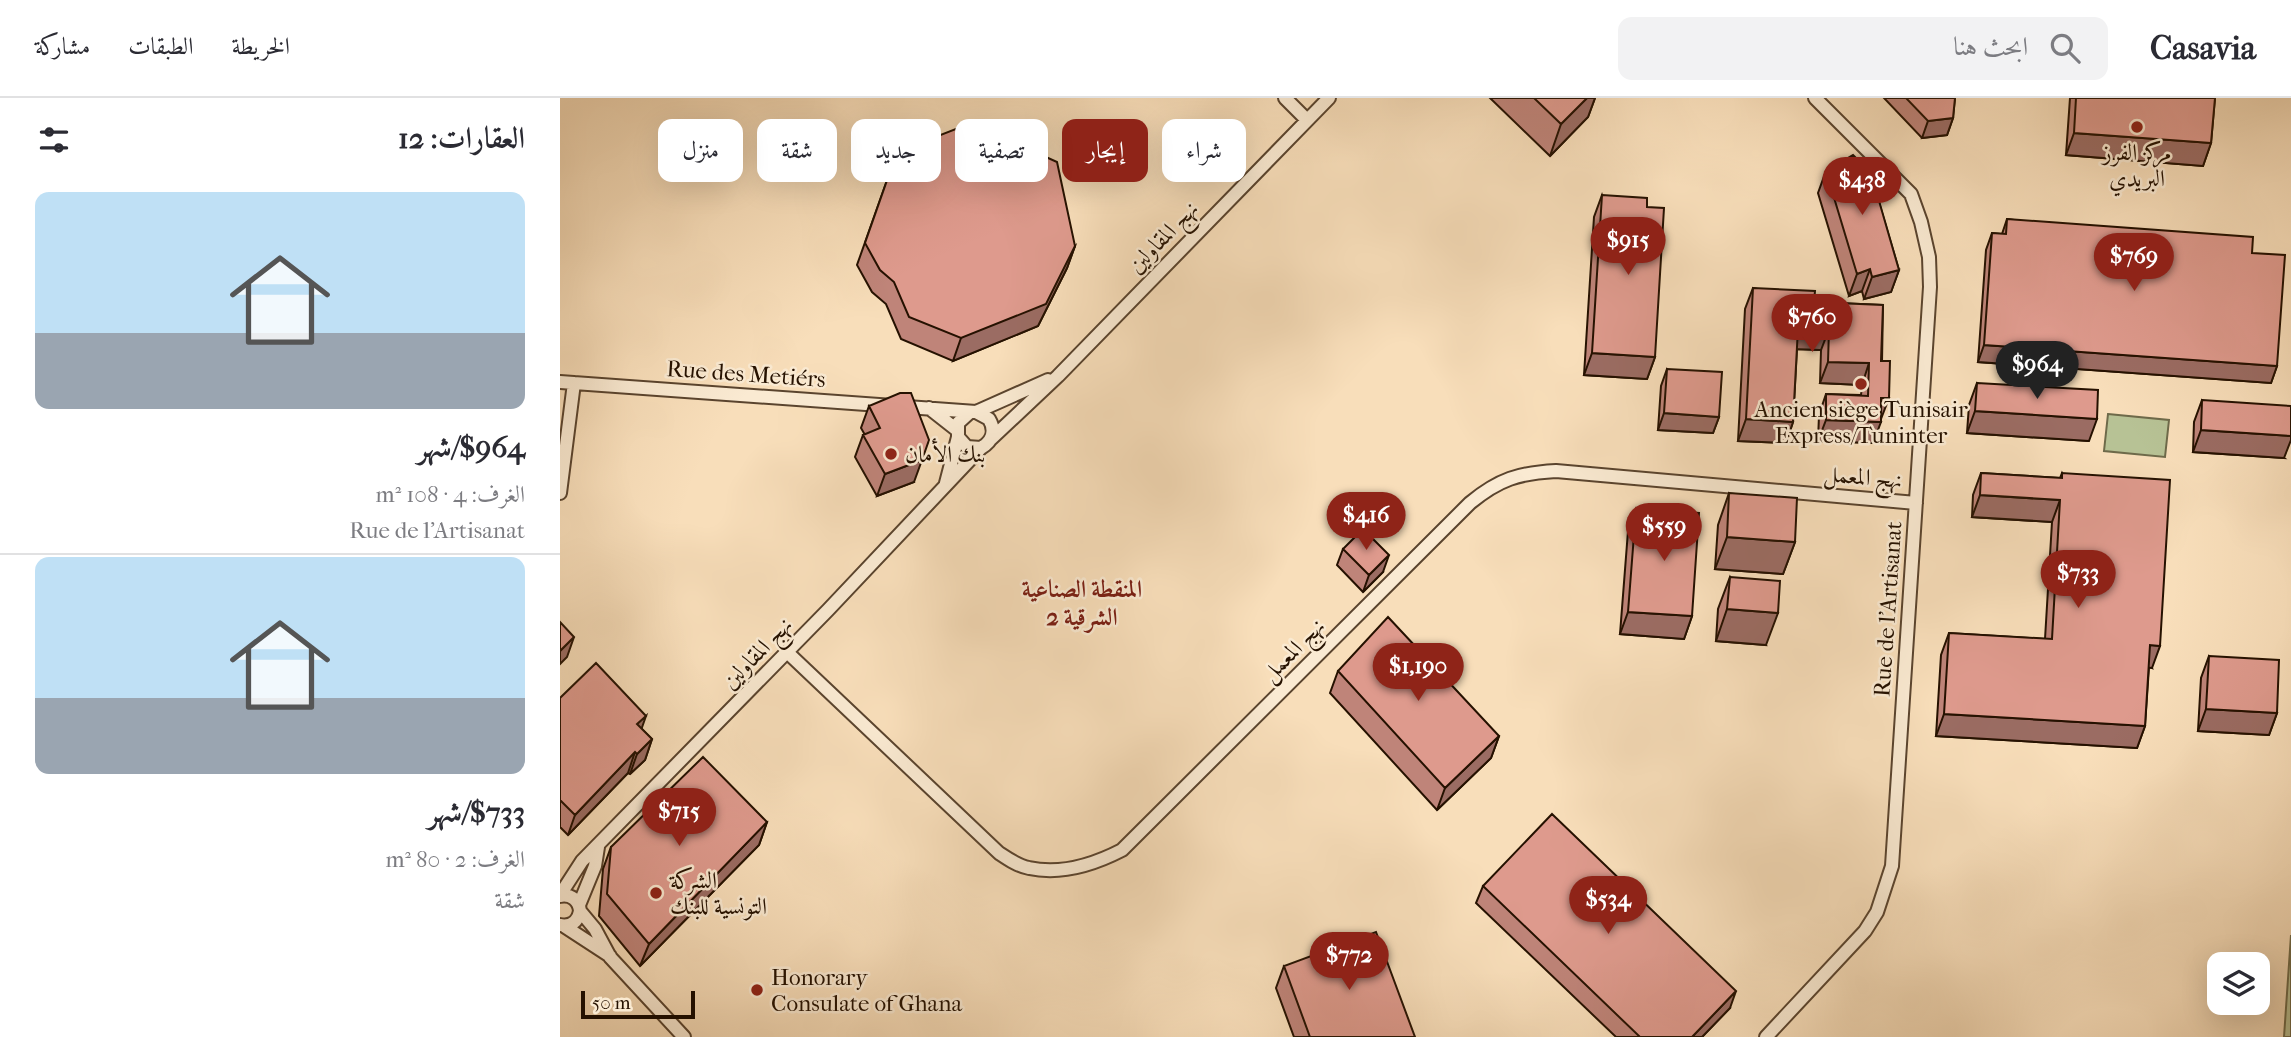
<!DOCTYPE html>
<html lang="ar">
<head>
<meta charset="utf-8">
<style>
	:root { --surface:#fff; --page:#f2f2f3; --text:#2b2b33; --muted:#7c7c81; --line:#e1e1e2; --accent:#8f2418 }
	body { margin:0; font-family:"IM FELL French Canon",Amiri,serif; background:var(--page); color:var(--text); direction:rtl; height:100vh; display:flex; flex-direction:column; font-size:26px; white-space:nowrap }
	* { box-sizing:border-box; margin:0 }
	p { font-size:23px; color:var(--muted) }
	.icon { flex:none; width:38px; height:38px; fill:none; stroke:currentColor; stroke-width:2; stroke-linecap:round; stroke-linejoin:round }
	.map { position:relative; flex:1; overflow:hidden; direction:ltr }
	.panel { display:flex; flex-direction:column; background:var(--surface); width:560px }
	.panel>* { flex:none }
	.top-card { position:absolute; left:21px; top:21px; width:665px; height:63px; direction:rtl; display:flex; gap:14px }
	.fabs { position:absolute; left:1647px; top:854px; display:grid; gap:14px }
	.fabs a { display:grid; place-items:center; width:63px; height:63px; border-radius:14px; background:var(--surface); box-shadow:0 7px 28px #0002; font-size:35px }
	.scale { position:absolute; left:21px; bottom:18px; width:114px; box-sizing:border-box; padding-left:7px; border:4px solid #251100; border-top:0; font-size:19px; line-height:24px; white-space:nowrap; color:#251100; -webkit-text-stroke:5px #faead2; paint-order:stroke }
	.price { position:absolute; translate:-50% -60px; padding:0 16px; border-radius:24px; background:var(--accent); color:#fff; font-size:23px; line-height:46px; filter:drop-shadow(0 2px 4px #0008) }
	.price::after { content:''; position:absolute; left:50%; top:42px; width:21px; height:16px; margin-left:-10px; background:inherit; clip-path:polygon(0 0,100% 0,50% 100%) }
	.price.selected { background:#222; color:#fff }
	ul { padding:0; list-style:none }
	li { display:grid; align-content:center; gap:14px; height:371px; padding:0 35px }
	li+li { border-top:2px solid var(--line) }
	li span { display:grid; place-items:center; height:217px; border-radius:14px; color:#555 }
	li>.icon { margin-inline-start:auto }
	span .icon { width:126px; height:126px; fill:#fffc; stroke-width:1 }
	li b { font-size:30px }
	h2 { display:flex; justify-content:space-between; align-items:center; height:84px; padding:0 35px; font-size:30px }
	.pill { padding:0 24px; border-radius:14px; background:var(--surface); box-shadow:0 7px 28px #0002; font-size:24px; line-height:63px }
	.pill.selected { background:var(--accent); color:#fff }
	header { display:flex; align-items:center; gap:42px; box-sizing:border-box; height:98px; padding:0 35px; background:var(--surface); border-bottom:2px solid var(--line) }
	header strong { font-size:33px }
	nav { display:flex; gap:38px; margin-inline-start:auto; font-size:24px }
	.search { width:490px; height:63px; background:var(--page); display:flex; align-items:center; gap:18px; box-sizing:border-box; padding:0 24px; border-radius:14px; color:var(--muted); font-size:26px }
	main { display:flex; flex:1; min-height:0 }
	.map>svg:first-child { display:block }
	.green { fill:#b7c295; stroke:#6e6a4a; stroke-width:2 }
	.lines { fill:none; stroke-linecap:round; stroke-linejoin:round }
	.street-casing { stroke:#5a442e; stroke-width:16 }
	.street { stroke:#faead2; stroke-width:12 }
	.wall { fill:#bf8479; stroke:#251100; stroke-width:2 }
	.shaded-wall { fill:#9b6c63; stroke:#251100; stroke-width:2 }
	.building { fill:#de9a8d; stroke:#251100; stroke-width:2 }
	.poi-dot { fill:#8f2418; stroke:#faead2; stroke-width:2.5 }
	.labels { text-anchor:middle; dominant-baseline:central; stroke-width:5; stroke-linejoin:round; paint-order:stroke }
	.poi-label { font-size:23px; fill:#251100; stroke:#faead2; text-anchor:start }
	.street-label { font-size:23px; fill:#251100; stroke:#faead2 }
	.neighbourhood-label { font-size:24px; font-weight:bold; fill:#7a1f14; stroke:#faead2 }
</style>
</head>
<body>
<header>
<strong>Casavia</strong>
<div class="search"><svg class="icon" aria-label="search" viewBox="0 0 24 24"><circle cx="10" cy="10" r="6"/><path d="M15 15l6 6"/></svg>ابحث هنا</div>
<nav><a>الخريطة</a><a>الطبقات</a><a>مشاركة</a></nav>
</header>
<main>
<div class="map">
<svg width="1731" height="939" viewBox="0 0 1731 939">
	<rect width="100%" height="100%" fill="#f8deba"/>
	<filter id="stains"><feTurbulence type="fractalNoise" baseFrequency=".00286" numOctaves="4"/><feColorMatrix values="0 0 0 0 .2 0 0 0 0 .09 0 0 0 0 .02 0 0 0 .5 -.17"/></filter>
	<radialGradient id="worn" r=".72"><stop offset=".6" stop-color="#630" stop-opacity="0"/><stop offset="1" stop-color="#630" stop-opacity=".3"/></radialGradient>
	<path class="green" d="M1548,316L1609,322L1605,359L1544,353Z
		M1731,837V939H1724Z"/>
	<g class="lines">
		<defs>
			<path id="street" d="M725,0L747,22
				M0,284L416,314L429,321C436,333 433,343 421,350L407,349L398,339V325L409,315
				M369,310L397,332
				M416,314L488,282
				M431,341L498,278L769,0
				M386,385L398,339
				M0,395L14,285
				M227,554L439,755C448,761 458,768 469,770C501,777 533,767 562,752L910,405C939,381 959,375 996,373L1356,405
				M0,797L22,763L268,512L421,350
				M0,798C11,796 19,802 20,813C18,824 11,829 0,827
				M19,807L35,768L38,749
				M20,813L35,831L50,859L124,939
				M4,828L50,858
				M1206,939L1305,833L1317,814L1332,768L1370,189L1369,159L1361,124L1351,96L1255,0"/>
		</defs>
		<use href="#street" class="street-casing"/>
		<use href="#street" class="street"/>
	</g>
	<path class="wall" d="M930,0H1035L1028,19L990,58Z
		M1324,0H1395L1393,20L1387,37L1362,40Z
		M1510,0H1655L1651,45L1643,68L1506,57Z
		M337,54L515,148L507,170L478,228L393,263L341,241L326,206L312,194L297,167Z
		M1266,73L1318,101L1339,172L1331,194L1304,201L1302,193L1289,198L1258,95Z
		M1042,97L1095,259L1087,281L1024,277L1034,119Z
		M1447,121L1692,155L1717,268L1711,285L1418,264L1426,152L1432,135L1442,136Z
		M1193,190L1254,204L1323,207L1321,321L1313,345L1258,343L1259,317L1266,296L1301,297L1302,287L1260,285L1261,252L1237,251L1233,324L1226,345L1178,343L1185,211Z
		M1107,271L1159,319L1153,335L1098,332L1101,288Z
		M1417,285L1529,343L1407,335L1409,307Z
		M1642,302L1724,360L1633,354L1634,324Z
		M309,308L354,384L317,398L295,359L303,337H305L301,330Z
		M1421,375L1500,380L1502,375L1592,570L1589,569L1585,628L1577,650L1376,638L1381,557L1389,535L1485,541L1492,424L1412,419L1413,397Z
		M1169,395L1235,444L1223,476L1155,471L1158,427Z
		M1076,411L1132,518L1124,541L1060,536L1068,433Z
		M783,451L823,474L803,494L777,467Z
		M1170,479L1206,547L1156,543L1158,511Z
		M1649,558L1717,615L1709,637L1638,633L1641,580Z
		M778,573L939,638L931,660L877,712L770,595Z
		M0,600L81,630L92,641L85,662L70,676L68,675L8,737L0,729Z
		M207,724L199,747L80,868L39,818L43,771L51,749Z
		M923,788L1170,910L1142,939H1056L916,805Z
		M724,868L855,939H734L716,890Z"/>
	<path class="shaded-wall" d="M1027,0H1035L1028,19L990,58L1001,26Z
		M1393,20L1387,37L1362,40L1368,23Z
		M1514,35L1651,45L1643,68L1506,57Z
		M515,148L507,170L478,228L393,263L401,240Z
		M1310,171L1302,193L1289,198L1297,176Z
		M1339,172L1331,194L1304,201L1312,179Z
		M1238,230L1269,231L1261,252L1231,251Z
		M1424,247L1717,268L1711,285L1418,264Z
		M1032,255L1095,259L1087,281L1024,277Z
		M1268,264L1309,265L1302,287L1260,285Z
		M1321,300H1329L1321,321Z
		M1415,313L1537,321L1529,343L1407,335Z
		M1104,315L1159,319L1153,335L1098,332Z
		M1186,321L1233,324L1226,345L1178,343Z
		M1266,322L1321,324L1313,345L1258,343Z
		M1641,332L1731,338V342L1724,360L1633,354Z
		M362,362L354,384L317,398L325,376Z
		M1420,397L1500,402L1492,424L1412,419Z
		M1167,439L1235,444L1223,476L1155,471Z
		M829,457L823,474L803,494L809,477Z
		M1167,511L1218,515L1206,547L1156,543Z
		M1068,514L1132,518L1124,541L1060,536Z
		M14,539L7,559L0,566V553Z
		M1590,547L1600,548L1592,570L1582,569Z
		M1646,611L1717,615L1709,637L1638,633Z
		M1384,616L1585,628L1577,650L1376,638Z
		M86,618L79,638L77,626Z
		M939,638L931,660L877,712L885,690Z
		M92,641L85,662L70,676L77,656Z
		M75,654L68,675L8,737L15,717Z
		M207,724L199,747L80,868L89,846Z
		M1176,893L1170,910L1142,939H1132Z"/>
	<path class="building" d="M974,0H1027L1001,26Z
		M1346,0H1395L1393,20L1368,23Z
		M1516,0H1655L1651,45L1514,35Z
		M411,25L497,64L515,148L486,206L401,240L349,219L334,184L320,172L305,145L337,54Z
		M1293,57L1323,87L1317,96L1339,172L1312,179L1310,171L1297,176L1266,73Z
		M1042,97L1087,100V109L1104,110L1095,259L1032,255Z
		M1447,121L1693,139L1692,155L1725,157L1717,268L1424,247L1432,135L1446,136Z
		M1193,190L1255,193L1254,204L1323,207L1321,263H1330L1329,300H1321V324L1266,322V296L1308,298L1309,265L1268,264L1269,231L1238,230L1233,324L1186,321Z
		M1107,271L1162,274L1159,319L1104,315Z
		M1417,285L1538,292L1537,321L1415,313Z
		M340,295H351L369,342L362,362L325,376L303,337L320,330L309,308Z
		M1642,302L1731,308V338L1641,332Z
		M1421,375L1502,380V375L1610,382L1600,548L1590,547L1585,628L1384,616L1389,535L1492,541L1500,402L1420,397Z
		M1169,395L1237,400L1235,444L1167,439Z
		M1076,411L1139,415L1132,518L1068,514Z
		M803,431L829,457L809,477L783,451Z
		M1170,479L1220,483L1218,515L1167,511Z
		M828,519L939,638L885,690L778,573Z
		M0,524L14,539L0,553Z
		M1649,558L1719,562L1717,615L1646,611Z
		M36,565L86,618L77,626L92,641L77,656L75,654L15,717L0,702V600Z
		M143,659L207,724L89,846L47,796L51,749Z
		M992,716L1176,893L1132,939H1080L923,788Z
		M816,834L855,939H750L724,868Z"/>
	<g class="poi-dot">
		<circle cx="1577" cy="29" r="7"/>
		<circle cx="1301" cy="286" r="7"/>
		<circle cx="331" cy="356" r="7"/>
		<circle cx="96" cy="795" r="7"/>
		<circle cx="197" cy="892" r="7"/>
	</g>
	<g class="labels">
		<g class="poi-label">
			<text x="1577" y="54" text-anchor="middle">مركز الفرز<tspan x="1577" dy="26">البريدي</tspan></text>
			<text x="1301" y="311" text-anchor="middle">Ancien siège Tunisair<tspan x="1301" dy="26">Express/Tuninter</tspan></text>
			<text x="345" y="356">بنك الأمان</text>
			<text x="110" y="782">الشركة<tspan x="110" dy="26">التونسية للبنك</tspan></text>
			<text x="211" y="879">Honorary<tspan x="211" dy="26">Consulate of Ghana</tspan></text>
		</g>
		<g class="street-label">
			<text transform="translate(603 139) rotate(-46)">نهج المقاولين</text>
			<text transform="translate(186 276) rotate(4)">Rue des Metiérs</text>
			<text transform="translate(1303 379) rotate(5)">نهج المعمل</text>
			<text transform="translate(1328 511) rotate(-86)">Rue de l'Artisanat</text>
			<text transform="translate(733 552) rotate(-45)">نهج المعمل</text>
			<text transform="translate(197 555) rotate(-46)">نهج المقاولين</text>
		</g>
		<g class="neighbourhood-label">
			<text x="522" y="491">المنقطة الصناعية<tspan x="522" dy="28">الشرقية 2</tspan></text>
		</g>
	</g>
	<rect width="100%" height="100%" filter="url(#stains)"/>
	<rect width="100%" height="100%" fill="url(#worn)"/>
</svg>
<div class="fabs">
<a><svg class="icon" aria-label="layers" viewBox="0 0 24 24"><path d="M12 4l9 5-9 5-9-5zM3 14l9 5 9-5"/></svg></a>
</div>
<div class="scale">50 m</div>
<b class="price" style="left:1302px;top:119px">$438</b>
<b class="price" style="left:1068px;top:179px">$915</b>
<b class="price" style="left:1574px;top:195px">$769</b>
<b class="price" style="left:1252px;top:256px">$760</b>
<b class="price selected" style="left:1477px;top:303px">$964</b>
<b class="price" style="left:806px;top:454px">$416</b>
<b class="price" style="left:1104px;top:465px">$559</b>
<b class="price" style="left:1518px;top:512px">$733</b>
<b class="price" style="left:858px;top:605px">$1,190</b>
<b class="price" style="left:119px;top:750px">$715</b>
<b class="price" style="left:1048px;top:838px">$534</b>
<b class="price" style="left:789px;top:894px">$772</b>
<div class="top-card">
<a class="pill">شراء</a>
<a class="pill selected">إيجار</a>
<a class="pill">تصفية</a>
<a class="pill">جديد</a>
<a class="pill">شقة</a>
<a class="pill">منزل</a>
</div>
</div>
<section class="panel">
<h2>العقارات: 12<svg class="icon" aria-label="filters" viewBox="0 0 24 24"><path d="M4 7h16M4 17h16"/><circle cx="9" cy="7" r="2"/><circle cx="15" cy="17" r="2"/></svg></h2>
<ul>
<li><span style="background:linear-gradient(#bfe0f5 65%,#9aa5b1 0)"><svg class="icon" aria-label="home" viewBox="0 0 24 24"><path d="M3 11l9-7 9 7M6 9v11h12V9"/></svg></span><div><b>$964/شهر</b><p>الغرف: 4 · 108 m²</p><p>Rue de l'Artisanat</p></div></li>
<li><span style="background:linear-gradient(#bfe0f5 65%,#9aa5b1 0)"><svg class="icon" aria-label="home" viewBox="0 0 24 24"><path d="M3 11l9-7 9 7M6 9v11h12V9"/></svg></span><div><b>$733/شهر</b><p>الغرف: 2 · 80 m²</p><p>شقة</p></div></li>
</ul>
</section>
</main>
</body>
</html>
